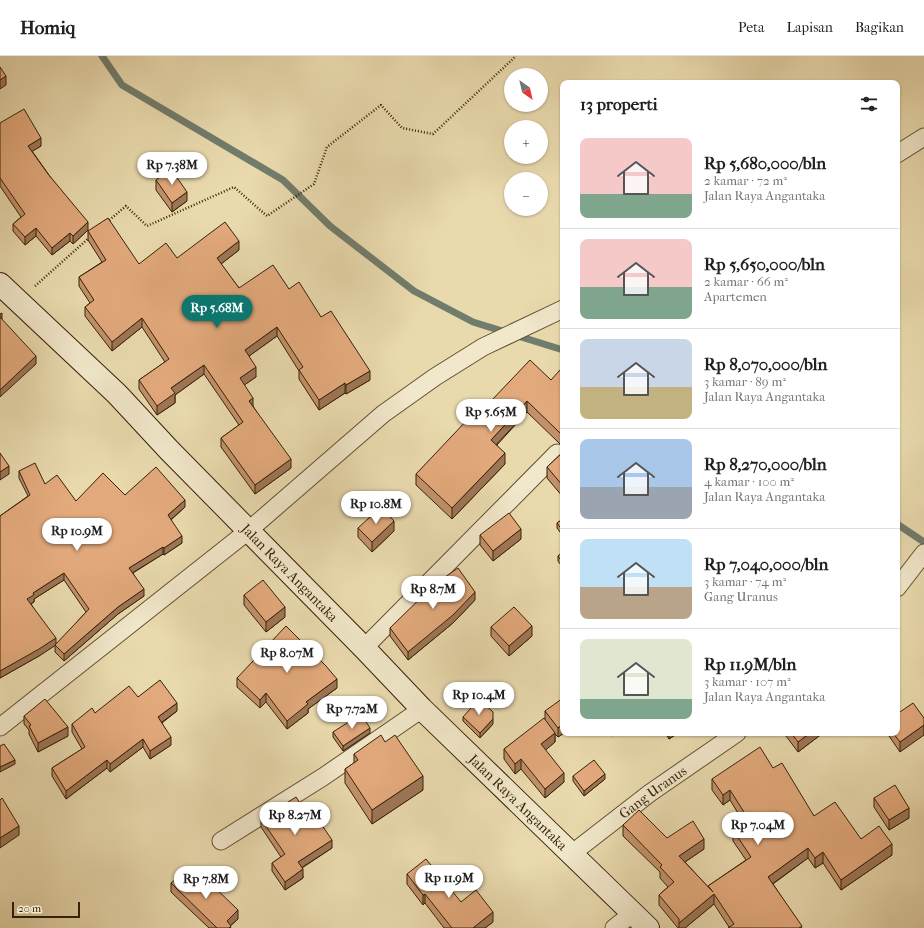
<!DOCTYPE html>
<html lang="id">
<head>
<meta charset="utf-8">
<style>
	:root { --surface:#fff; --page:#f6f6f6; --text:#202124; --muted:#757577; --line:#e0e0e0; --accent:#0f766e }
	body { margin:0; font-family:"IM FELL French Canon",serif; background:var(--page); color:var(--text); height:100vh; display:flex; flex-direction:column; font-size:15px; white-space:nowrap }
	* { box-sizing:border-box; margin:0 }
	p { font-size:13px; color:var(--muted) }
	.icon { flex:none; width:22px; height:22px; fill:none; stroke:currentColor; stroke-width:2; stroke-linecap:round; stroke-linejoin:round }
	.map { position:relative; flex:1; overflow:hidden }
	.details { position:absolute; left:560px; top:24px; width:340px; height:656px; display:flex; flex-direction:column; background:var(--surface); border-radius:8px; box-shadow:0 1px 3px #0004 }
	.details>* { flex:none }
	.needle { width:26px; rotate:146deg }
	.controls { position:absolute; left:504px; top:12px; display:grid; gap:8px }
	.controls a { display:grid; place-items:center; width:44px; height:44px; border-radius:50%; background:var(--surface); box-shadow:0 1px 3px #0004; font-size:20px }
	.scale { position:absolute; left:12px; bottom:10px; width:68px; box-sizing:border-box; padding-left:4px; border:2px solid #362207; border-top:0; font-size:11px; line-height:14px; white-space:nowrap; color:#362207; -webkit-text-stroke:3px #f1e7ca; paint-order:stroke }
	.price { position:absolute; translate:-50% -34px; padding:0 9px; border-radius:14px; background:#fff; color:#222; font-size:13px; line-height:26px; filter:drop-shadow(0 1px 2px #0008) }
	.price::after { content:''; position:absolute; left:50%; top:24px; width:12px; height:9px; margin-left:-6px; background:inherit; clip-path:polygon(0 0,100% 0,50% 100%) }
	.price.on { background:var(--accent); color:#fff }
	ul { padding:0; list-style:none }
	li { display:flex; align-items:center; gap:12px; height:100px; padding:0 20px }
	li+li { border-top:1px solid var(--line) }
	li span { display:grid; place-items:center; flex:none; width:112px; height:80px; border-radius:8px; color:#555 }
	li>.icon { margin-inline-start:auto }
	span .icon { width:48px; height:48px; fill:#fffc; stroke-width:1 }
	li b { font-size:17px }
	h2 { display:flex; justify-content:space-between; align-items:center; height:48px; padding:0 20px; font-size:17px }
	header { display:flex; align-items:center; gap:24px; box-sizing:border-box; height:56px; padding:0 20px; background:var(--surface); border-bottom:1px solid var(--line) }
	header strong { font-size:19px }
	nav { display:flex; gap:22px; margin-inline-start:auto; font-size:14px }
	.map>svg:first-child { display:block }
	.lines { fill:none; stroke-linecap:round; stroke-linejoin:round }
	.stream { stroke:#717d6c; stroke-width:7 }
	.minor-casing { stroke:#635031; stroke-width:19 }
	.secondary-casing { stroke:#362207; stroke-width:24 }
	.path { stroke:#362207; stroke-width:2.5; stroke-dasharray:1 2; stroke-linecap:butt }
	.minor { stroke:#f1e7ca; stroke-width:17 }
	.secondary { stroke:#f1e7ca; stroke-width:22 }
	.wall { fill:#c2916b; stroke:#362207; fill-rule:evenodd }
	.shaded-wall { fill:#9e7657; stroke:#362207 }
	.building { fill:#e2a97c; stroke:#362207 }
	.labels { text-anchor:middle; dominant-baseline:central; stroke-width:4; stroke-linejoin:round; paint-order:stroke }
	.street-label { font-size:14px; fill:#362207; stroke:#f1e7ca }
</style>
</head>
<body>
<header>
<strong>Homiq</strong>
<nav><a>Peta</a><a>Lapisan</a><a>Bagikan</a></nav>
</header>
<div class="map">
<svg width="924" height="872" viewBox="0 0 924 872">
	<rect width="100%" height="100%" fill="#e9daae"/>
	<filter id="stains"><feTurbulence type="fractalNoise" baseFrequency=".005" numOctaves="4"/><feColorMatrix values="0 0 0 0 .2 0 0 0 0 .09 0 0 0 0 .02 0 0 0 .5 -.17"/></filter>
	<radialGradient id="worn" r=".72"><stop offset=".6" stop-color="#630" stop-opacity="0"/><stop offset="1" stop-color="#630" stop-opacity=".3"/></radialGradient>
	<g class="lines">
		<path class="stream" d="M102,0L122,29L283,124L330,170L414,235L473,266L563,294
			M897,468L924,486"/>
		<defs>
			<g id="minor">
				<path d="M897,98L924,81"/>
				<path d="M897,532L924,497"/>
				<path d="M364,592L557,397"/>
				<path d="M0,671L248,475L383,358L435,321L483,291L563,253"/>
				<path d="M221,785L323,721L422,653"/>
				<path id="s1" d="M570,799L650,737L737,677"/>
				<path d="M614,872L633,857"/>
			</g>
			<g id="secondary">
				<path id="s2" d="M0,228L117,338L169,394L364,592L422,653L648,872"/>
			</g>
		</defs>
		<use href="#minor" class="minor-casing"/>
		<use href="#secondary" class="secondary-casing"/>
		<path class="path" d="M107,166L126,150L147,170L234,131L267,160L314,128L327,91L381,49L402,72L433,78L516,0
			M35,230L90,181"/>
		<use href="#minor" class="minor"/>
		<use href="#secondary" class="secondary"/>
	</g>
	<path class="wall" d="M0,67L41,90L32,95L88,174L73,188L70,185L52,199L36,180L25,189L13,175V168L21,161L0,130Z
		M156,124L187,145L172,156L156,134Z
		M88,175L139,208L177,202L239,194L221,208L239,232L289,233L321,261L370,324L346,338L345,337L319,354L299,323V315L277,280L249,300L256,321L244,329L253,350L291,412L255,438L221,391V382L239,369L204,318L175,339V347L157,359L139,333V324L165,306L142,271L112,295L85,260V251L90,247L79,230V221L102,206L88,184Z
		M563,317V390L559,387L527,356L497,389L505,408L452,463L416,429V418L472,365L551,324Z
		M563,396V441L547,422V411Z
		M19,415L45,428L76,445L125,439L185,451L171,464L182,487L164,499L163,498L133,517L144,540L118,558L64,605L55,596V589L39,600L0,622V460L28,440L19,422ZM64,524L86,556L56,589L31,548L34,546V543Z
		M563,463V480L557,472V467Z
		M358,472L394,475L372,496L358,481Z
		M480,479L521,483L493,505L480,489Z
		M563,496V512L558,505V500Z
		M244,539L285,561L266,576L244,549Z
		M475,544L453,567L408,604L390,580V572Z
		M491,571L532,580L509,600L491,580Z
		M237,622L337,632L308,653V657L287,673L266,646L260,652L237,631Z
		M138,641L177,655L162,667L171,689L150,703L143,691L110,716L107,712L66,743L52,720V712L82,693L72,676V668L95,657Z
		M545,655L563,677H564L558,681L555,678V686L545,694L564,726L545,742L521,713L515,718L504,703V693L545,664Z
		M24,660L68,680L38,696L29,678V674L24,668Z
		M463,661L493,668L480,682L463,665Z
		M924,662L900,696L887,677H897Z
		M333,676L370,677L343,695L333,681Z
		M665,677H678L669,683Z
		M786,677H823L798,696L786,680Z
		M385,686L423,734L372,768L345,727V713L354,707V698Z
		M773,712L814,760L861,783L892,799L841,834L823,807L815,812L808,802L773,828L802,872L729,871L714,848L685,872H678L659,849V839L668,831L660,822V816L623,780V769L704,793L685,806L708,831V830L746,804L733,785V774L744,767L730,744L723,749L712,734V723Z
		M573,720L605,723L584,740L573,725Z
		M874,742L909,762L889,774L874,751Z
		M308,759L332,792L302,812L303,822L285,834L272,815V807L281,801L261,771V763Z
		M407,818L461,846L493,866L485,872H444L425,847L423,849L407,828Z
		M171,827L201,831L238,863L230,870L231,872H209L171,836Z"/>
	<path class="shaded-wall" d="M6,20V29L0,33V24Z
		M41,82V90L28,98V90Z
		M187,136V145L172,156V147Z
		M88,166V174L73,188V180Z
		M36,172V180L25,189V181Z
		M70,177V185L52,199V192Z
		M239,185V194L217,211V202Z
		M2,257V264L0,266V258Z
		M142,262V271L112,295V286Z
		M277,271V280L245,303V294Z
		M36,300V308L0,341V334Z
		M204,309V318L175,339V347L157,359V350L171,332Z
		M256,311V321L240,332V322Z
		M370,315V324L346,338V329Z
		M345,327V337L319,354V344Z
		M253,342V351L249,345Z
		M527,345V356L491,394V384Z
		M505,397V408L452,463V452Z
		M291,403V412L255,438V429Z
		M9,410V418L0,424V416Z
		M185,444V451L168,466V459Z
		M394,465V475L372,496V486Z
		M521,473V483L493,505V495Z
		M182,480V487L164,499V492Z
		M163,491V498L129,519V512Z
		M64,517V524L34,543V546L27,550V543L33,537Z
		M144,533V540L118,558L64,605V598L118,551Z
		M475,536V544L453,567L408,604V596Z
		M285,551V561L266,576V566Z
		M532,570V580L509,600V590Z
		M56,582V589L39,600L0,622V615Z
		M337,623V632L308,653V657L287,673V665L306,646Z
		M266,637V646L260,652V644Z
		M177,647V655L158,669V661Z
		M493,663V668L480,682V677Z
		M563,668V677H564L558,681V672Z
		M924,669V679L900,696V686Z
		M68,671V680L38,696V687Z
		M370,672V677L343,695V690Z
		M555,677V686L541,698V688Z
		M612,677H617L612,680Z
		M669,677H678L669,683Z
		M810,677H823L798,696V686Z
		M171,681V689L150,703V695Z
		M143,683V691L110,716V708Z
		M521,703V713L515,718V708Z
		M15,704V708L0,716V711Z
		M107,704V712L66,743V735Z
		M564,717V726L545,742V733Z
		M605,718V723L584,740V735Z
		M423,720V734L372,768V754Z
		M730,734V744L723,749V739Z
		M909,752V762L889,774V764Z
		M19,770V779L0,792V782Z
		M704,783V793L679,810V800Z
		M332,784V792L298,814V806Z
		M892,788V799L841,834V824Z
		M808,792V802L768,831V821Z
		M823,796V807L815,812V802Z
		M303,813V822L285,834V826Z
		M425,838V847L423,849V839Z
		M714,838V848L685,872H679V867Z
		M238,854V863L228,872L227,865Z
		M493,856V866L485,872H473Z"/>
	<path class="building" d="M0,11L6,20L0,24Z
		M24,53L41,82L28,90L48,118L88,166L73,180L70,177L52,192L36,172L25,181L13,168L25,158L0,122V67Z
		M171,113L187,136L172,147L156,124Z
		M108,162L139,208L166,187L177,202L225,166L239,185L217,202L239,232L273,209L289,233L299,226L321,261L331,255L370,315L346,329L345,327L319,344L299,314L303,311L277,271L245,294L256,311L240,322L253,342L249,345L291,403L255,429L221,382L243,366L204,309L171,332L175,337L157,350L139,324L169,303L142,262L112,286L85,251L94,244L79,221L106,204L88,175Z
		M0,261L36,300L0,334Z
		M530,304L551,324L560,314L563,317V379L559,376L527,345L491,384L505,397L452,452L416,418L469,362L472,365Z
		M563,396V430L547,411Z
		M0,397L9,410L0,416Z
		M35,407L45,428L57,419L76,445L103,417L125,439L156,411L185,444L168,459L182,480L164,492L163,491L129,512L144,533L118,551L64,598L55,589L89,553L64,517L33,537L34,539L27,543L56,582L39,593L0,615V460L30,439L19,415Z
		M381,451L394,465L372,486L358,472Z
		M509,457L521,473L493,495L480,479Z
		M563,463V475L557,467Z
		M563,496V507L558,500Z
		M458,512L475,536L453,559L408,596L390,572L435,528Z
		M263,524L285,551L266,566L244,539Z
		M514,551L532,570L509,590L491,571Z
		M286,570L326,610L337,623L306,646L308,648L287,665L266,637L260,644L237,622Z
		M160,624L177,647L158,661L171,681L150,695L143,683L110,708L107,704L66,735L52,712L85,691L72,668L92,652L95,657L129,630L138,641Z
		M563,642V668L558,672L545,655Z
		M45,643L68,671L38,687L29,670L31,669L24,660Z
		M479,643L493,656V663L480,677L463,661Z
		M913,647L924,662V669L900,686L893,677H897V658Z
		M361,658L370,672L343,690L333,676Z
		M544,662L555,677L541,688L564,717L545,733L521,703L515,708L504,693Z
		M791,677H810L798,686Z
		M381,679L385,686L395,679L423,720L372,754L345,713L358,704L354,698Z
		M4,688L15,704L0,711V690Z
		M760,691L773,712L782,707L814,760L835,746L861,783L879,770L892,788L841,824L823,796L815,802L808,792L768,821L802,870L799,872H728L734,868L714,838L679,867V863L659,839L674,826L660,811L662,809L623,769L639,754L667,782L693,765L704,783L679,800L713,836L708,830L751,801L733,774L749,764L730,734L723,739L712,723Z
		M594,704L605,718L584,735L573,720Z
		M895,729L909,752L889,764L874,742Z
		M296,741L308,759L313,756L332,784L298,806L303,813L285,826L272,807L285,798L261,763Z
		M2,742L19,770L0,782V744Z
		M426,803L461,846L476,834L493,856L473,872H452L425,838L423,839L407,818Z
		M188,814L201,831L208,825L238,854L227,865L231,870L229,872H217L171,827Z"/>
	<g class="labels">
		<g class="street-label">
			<text stroke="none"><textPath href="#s2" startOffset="409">Jalan Raya Angantaka</textPath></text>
			<text stroke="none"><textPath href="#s1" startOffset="104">Gang Uranus</textPath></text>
			<text stroke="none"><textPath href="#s2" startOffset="733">Jalan Raya Angantaka</textPath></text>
		</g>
	</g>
	<rect width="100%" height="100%" filter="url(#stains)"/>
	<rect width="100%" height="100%" fill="url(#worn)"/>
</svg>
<div class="controls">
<a><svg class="needle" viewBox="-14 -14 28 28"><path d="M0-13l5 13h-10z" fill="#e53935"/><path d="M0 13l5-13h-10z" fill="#757577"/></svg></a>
<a>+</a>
<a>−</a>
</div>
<div class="scale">20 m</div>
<b class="price" style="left:172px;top:130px">Rp 7.38M</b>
<b class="price on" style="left:217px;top:273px">Rp 5.68M</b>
<b class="price" style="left:491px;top:377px">Rp 5.65M</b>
<b class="price" style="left:376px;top:469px">Rp 10.8M</b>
<b class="price" style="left:77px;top:496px">Rp 10.9M</b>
<b class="price" style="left:433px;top:554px">Rp 8.7M</b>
<b class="price" style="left:287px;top:618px">Rp 8.07M</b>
<b class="price" style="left:479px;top:660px">Rp 10.4M</b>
<b class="price" style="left:352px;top:674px">Rp 7.72M</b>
<b class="price" style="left:295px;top:780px">Rp 8.27M</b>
<b class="price" style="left:758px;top:790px">Rp 7.04M</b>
<b class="price" style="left:449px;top:843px">Rp 11.9M</b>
<b class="price" style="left:206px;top:844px">Rp 7.8M</b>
<section class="details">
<h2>13 properti<svg class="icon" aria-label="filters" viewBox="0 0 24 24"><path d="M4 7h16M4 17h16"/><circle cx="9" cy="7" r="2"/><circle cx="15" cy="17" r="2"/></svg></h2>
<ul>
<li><span style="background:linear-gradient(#f6c9c9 70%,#7fa58c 0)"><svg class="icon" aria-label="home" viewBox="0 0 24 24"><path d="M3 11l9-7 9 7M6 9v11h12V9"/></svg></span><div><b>Rp 5,680,000/bln</b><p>2 kamar · 72 m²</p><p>Jalan Raya Angantaka</p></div></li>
<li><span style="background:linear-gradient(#f6c9c9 60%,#7fa58c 0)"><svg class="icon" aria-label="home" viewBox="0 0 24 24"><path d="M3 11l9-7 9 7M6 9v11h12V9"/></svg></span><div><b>Rp 5,650,000/bln</b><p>2 kamar · 66 m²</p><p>Apartemen</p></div></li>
<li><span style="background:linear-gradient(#c9d6e8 60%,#c2b280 0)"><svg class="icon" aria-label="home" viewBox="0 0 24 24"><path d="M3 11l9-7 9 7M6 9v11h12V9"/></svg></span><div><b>Rp 8,070,000/bln</b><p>3 kamar · 89 m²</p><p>Jalan Raya Angantaka</p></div></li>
<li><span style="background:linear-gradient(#a9c7e8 60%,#9aa5b1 0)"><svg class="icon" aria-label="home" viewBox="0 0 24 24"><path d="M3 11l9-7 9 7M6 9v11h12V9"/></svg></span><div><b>Rp 8,270,000/bln</b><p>4 kamar · 100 m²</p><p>Jalan Raya Angantaka</p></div></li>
<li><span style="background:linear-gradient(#bfe0f5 60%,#b9a48a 0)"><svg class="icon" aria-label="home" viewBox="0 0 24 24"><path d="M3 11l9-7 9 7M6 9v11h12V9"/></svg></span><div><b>Rp 7,040,000/bln</b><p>3 kamar · 74 m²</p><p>Gang Uranus</p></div></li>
<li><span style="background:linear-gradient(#dfe7d0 75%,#7fa58c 0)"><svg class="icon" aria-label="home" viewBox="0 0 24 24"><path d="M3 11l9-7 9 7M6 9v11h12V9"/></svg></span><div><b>Rp 11.9M/bln</b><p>3 kamar · 107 m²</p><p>Jalan Raya Angantaka</p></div></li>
</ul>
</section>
</div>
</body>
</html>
